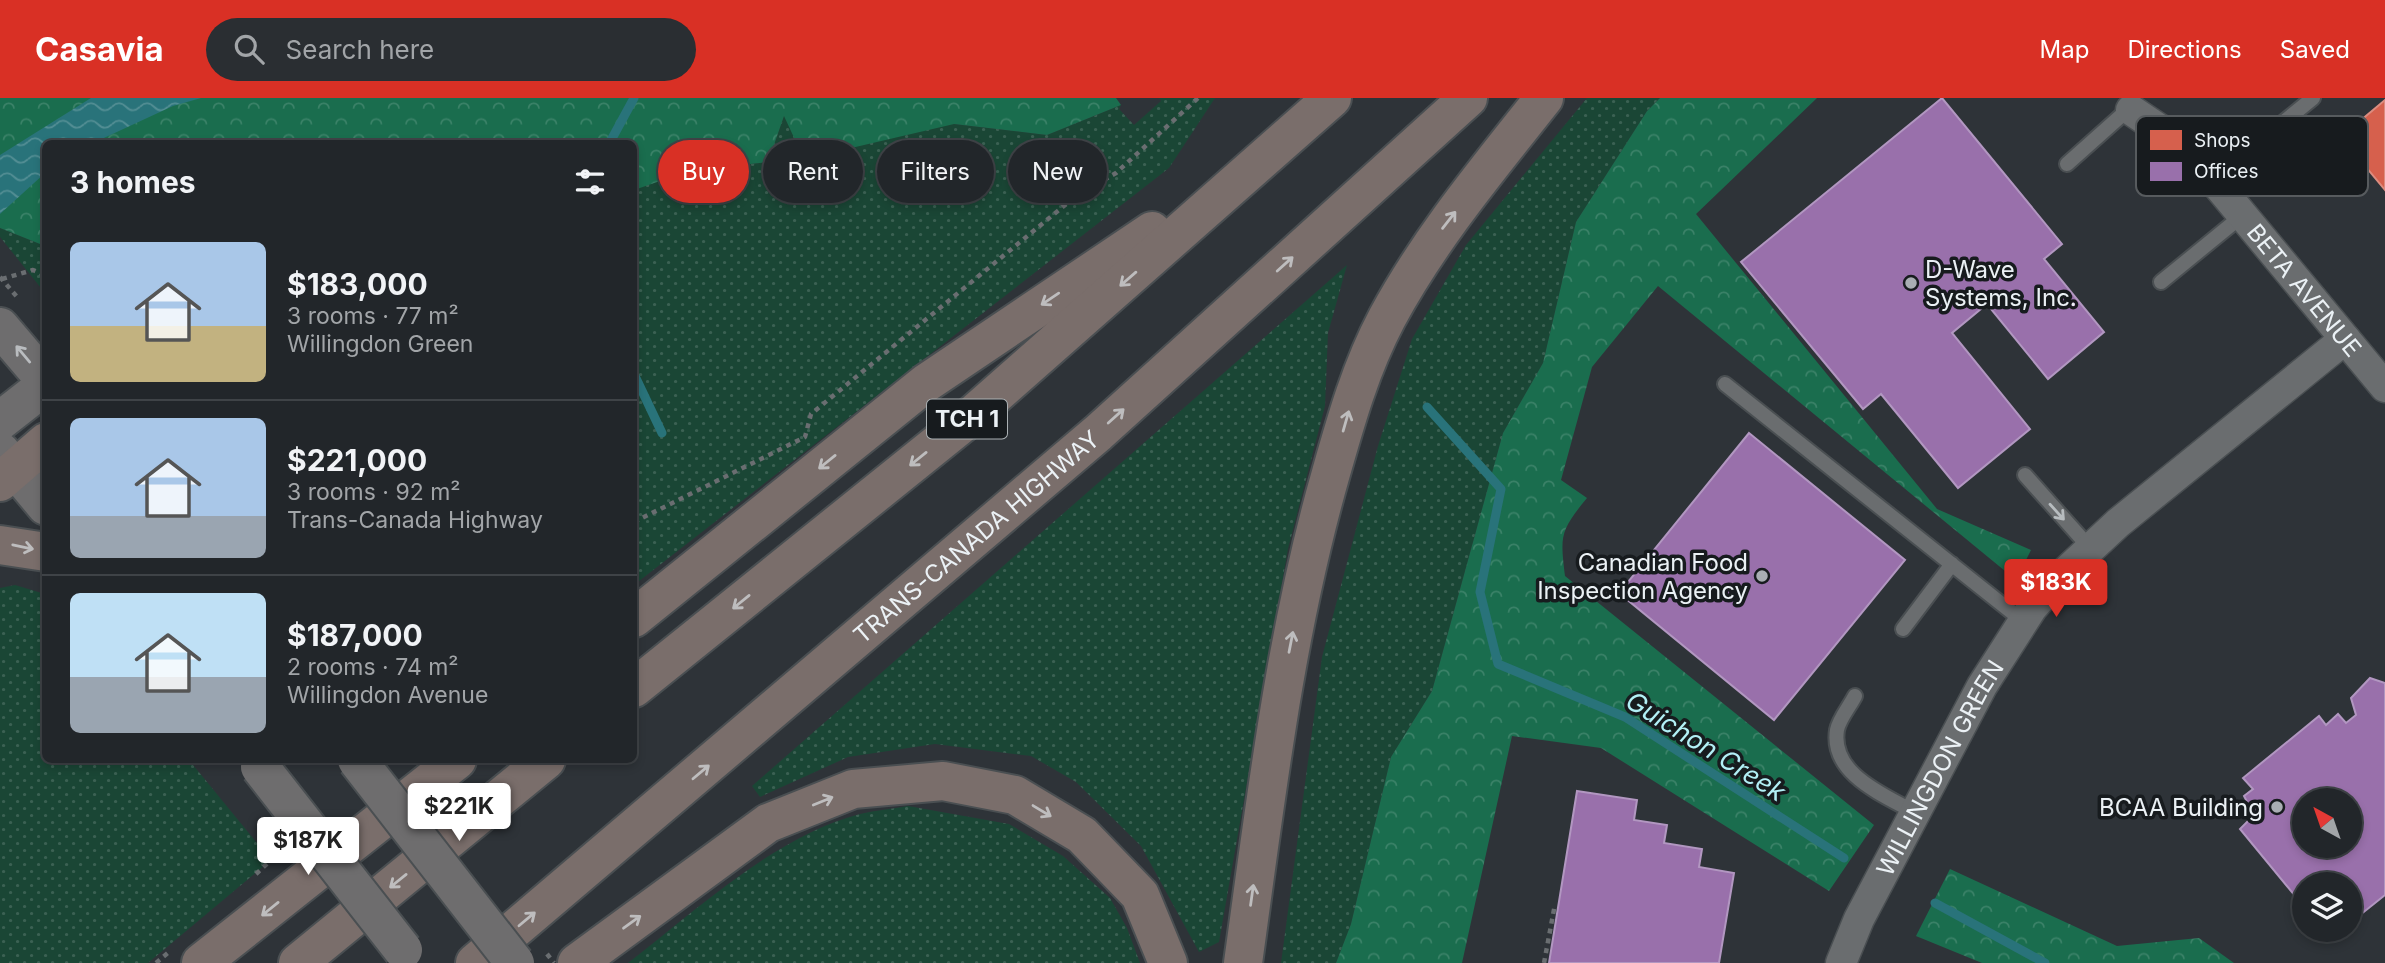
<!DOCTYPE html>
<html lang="en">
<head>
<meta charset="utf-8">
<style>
	:root { --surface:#22262a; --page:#2a2e32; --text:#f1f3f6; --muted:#a2a5a8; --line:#3f4347; --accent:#d93025 }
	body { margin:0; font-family:Inter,sans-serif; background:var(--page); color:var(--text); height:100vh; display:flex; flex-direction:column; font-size:26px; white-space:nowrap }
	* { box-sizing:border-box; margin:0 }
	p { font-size:23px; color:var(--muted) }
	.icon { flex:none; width:38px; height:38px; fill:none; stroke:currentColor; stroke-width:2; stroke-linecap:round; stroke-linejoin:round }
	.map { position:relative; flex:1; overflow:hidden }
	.panel { position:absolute; left:42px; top:42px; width:595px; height:623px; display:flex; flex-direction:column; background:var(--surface); border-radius:10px; box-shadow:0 4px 10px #0003,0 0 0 2px var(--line) }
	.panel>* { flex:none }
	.hud { position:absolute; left:658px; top:42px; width:665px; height:63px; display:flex; gap:14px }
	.needle { width:46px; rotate:320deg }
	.fabs { position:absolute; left:2292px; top:690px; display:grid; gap:14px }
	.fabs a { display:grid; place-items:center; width:70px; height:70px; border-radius:50%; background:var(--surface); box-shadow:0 4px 10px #0003,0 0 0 2px var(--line); font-size:35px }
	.price { position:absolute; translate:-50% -60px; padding:0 16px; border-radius:7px; background:#fff; color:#222; font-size:23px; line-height:46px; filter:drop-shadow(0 2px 4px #0008) }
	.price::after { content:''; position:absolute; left:50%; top:42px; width:21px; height:16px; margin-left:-10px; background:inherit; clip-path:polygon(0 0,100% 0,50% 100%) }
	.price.selected { background:var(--accent); color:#fff }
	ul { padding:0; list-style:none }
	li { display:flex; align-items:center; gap:21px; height:175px; padding:0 28px }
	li+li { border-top:2px solid var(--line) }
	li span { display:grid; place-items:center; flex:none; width:196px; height:140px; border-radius:10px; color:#555 }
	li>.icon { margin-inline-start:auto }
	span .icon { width:84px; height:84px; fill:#fffc; stroke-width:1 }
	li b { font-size:30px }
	h2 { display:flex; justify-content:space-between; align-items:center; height:84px; padding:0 28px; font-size:30px }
	.chip { padding:0 24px; border-radius:32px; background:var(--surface); box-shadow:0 4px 10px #0003,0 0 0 2px var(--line); font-size:24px; line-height:63px }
	.chip.selected { background:var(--accent); color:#fff }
	header { display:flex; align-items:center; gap:42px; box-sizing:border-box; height:98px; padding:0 35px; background:var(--accent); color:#fff }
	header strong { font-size:33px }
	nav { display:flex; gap:38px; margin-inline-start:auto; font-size:24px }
	.search { width:490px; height:63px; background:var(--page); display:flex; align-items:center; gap:18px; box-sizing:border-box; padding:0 24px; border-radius:38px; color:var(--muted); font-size:26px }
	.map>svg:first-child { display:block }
	.grass { fill:url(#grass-dots) }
	.forest { fill:url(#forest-crowns) }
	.water { fill:url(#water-waves) }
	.shops { fill:#d6604d; stroke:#dc8c7f; stroke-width:2 }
	.offices { fill:#9970ab; stroke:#b297c1; stroke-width:2; fill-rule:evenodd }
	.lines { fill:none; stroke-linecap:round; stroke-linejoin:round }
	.stream { stroke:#29737a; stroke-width:9 }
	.lane-casing { stroke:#4a4f52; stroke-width:18 }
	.street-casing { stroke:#4a4f52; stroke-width:33 }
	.secondary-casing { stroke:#4a4f52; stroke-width:42 }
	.highway-casing { stroke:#4a4f52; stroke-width:42 }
	.path { stroke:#6a6e71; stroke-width:4.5; stroke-dasharray:5 5; stroke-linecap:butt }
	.lane { stroke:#6a6d6f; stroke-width:14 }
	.street { stroke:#6a6d6f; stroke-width:30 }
	.secondary { stroke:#6e6d6e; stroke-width:38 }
	.highway { stroke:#7a6e6b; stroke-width:38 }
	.secondary-bridge-casing { stroke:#4a4f52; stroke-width:42; stroke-linecap:butt }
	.path-bridge { stroke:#6a6e71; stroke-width:4.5; stroke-dasharray:5 5; stroke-linecap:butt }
	.secondary-bridge { stroke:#6e6d6e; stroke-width:38 }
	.oneway { stroke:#bebdbe }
	.oneway2 { stroke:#b9bcbf }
	.oneway3 { stroke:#b7bcbf }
	.poi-dot { fill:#a9aeb3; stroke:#171b1e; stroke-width:2.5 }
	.labels { text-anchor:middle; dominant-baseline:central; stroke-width:7; stroke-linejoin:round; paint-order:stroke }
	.shield { fill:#171b1e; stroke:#abb1b4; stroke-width:2 }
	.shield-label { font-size:23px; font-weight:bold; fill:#ebf1f5 }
	.poi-label { font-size:24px; fill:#ebf1f5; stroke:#171b1e; text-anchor:end }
	.street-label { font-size:24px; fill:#ebf1f5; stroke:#171b1e }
	.water-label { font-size:26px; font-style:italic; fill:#b2f0f6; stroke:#171b1e }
	.key { fill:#171b1e; stroke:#575b5e; stroke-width:2 }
	.key-label { font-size:19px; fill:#ebf1f5 }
</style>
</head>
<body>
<header>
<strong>Casavia</strong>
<div class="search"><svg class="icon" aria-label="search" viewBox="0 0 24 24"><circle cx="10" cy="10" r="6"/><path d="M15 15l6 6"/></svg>Search here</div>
<nav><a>Map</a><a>Directions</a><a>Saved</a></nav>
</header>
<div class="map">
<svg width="2385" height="865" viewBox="0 0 2385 865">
	<defs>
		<pattern id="grass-dots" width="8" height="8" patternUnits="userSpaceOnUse" patternTransform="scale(1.75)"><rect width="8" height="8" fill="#1a4635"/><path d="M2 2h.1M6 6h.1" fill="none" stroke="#3b6153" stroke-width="1.8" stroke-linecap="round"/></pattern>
		<pattern id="forest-crowns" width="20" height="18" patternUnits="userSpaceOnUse" patternTransform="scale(1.75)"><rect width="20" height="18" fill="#1a6d4e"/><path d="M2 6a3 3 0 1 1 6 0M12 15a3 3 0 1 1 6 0" fill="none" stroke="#3b8268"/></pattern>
		<pattern id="water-waves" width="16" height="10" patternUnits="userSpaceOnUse" patternTransform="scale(1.75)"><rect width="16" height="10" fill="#29737a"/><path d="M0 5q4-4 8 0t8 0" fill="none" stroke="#538e94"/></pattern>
	</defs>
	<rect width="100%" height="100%" fill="#2e3338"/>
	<path class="grass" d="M1159,0H1215L1169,70L634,487V91L689,73L768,64L784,17L954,26L1047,37L1121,7L1119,11L1134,27L1161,3Z
		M1587,0H1660L1647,13L1576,124L1543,265L1503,335L1432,593L1391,659L1351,826L1336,865H1281L1322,559L1378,348L1412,241L1466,147Z
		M0,130L45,148V195L0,139Z
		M1347,167L1328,235L1325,308L1288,451L1219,844L1199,854L1141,748L1076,684L1031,658L935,646L848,659L760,699L752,688Z
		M15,487L45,496L46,662H189L271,762L148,865H0V490Z
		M908,708L1009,726L1063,758L1110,800L1127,830L1140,865H628C697,812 775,738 860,716C876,712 892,711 908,708Z"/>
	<path class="forest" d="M0,0H1116L1121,7L1047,37L954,26L804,61L784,18L768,64L689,73L634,92V46H46L45,148L0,130Z
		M1660,0H1817L1696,116L1937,411L2031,452L2016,482L1658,188L1592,269L1561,382L1587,400C1560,433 1560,437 1565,478L1874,727L1829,793L1601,650L1512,638L1462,865H1336L1351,826L1391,659L1432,593L1503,335L1543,265L1576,124L1647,13Z
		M1950,771L2117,848L2199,840L2234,865H1982L1916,838Z"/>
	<path class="water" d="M91,0H201L173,8L93,45L46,46L45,75L0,116V57Z"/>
	<path class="shops" d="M2385,2V92L2341,39Z"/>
	<path class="offices" d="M1942,0L2062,146L2044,161L2104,234L2048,281L1987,206L1952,235L2030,331L1958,390L1881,296L1863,311L1741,164Z
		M1749,335L1905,462L1774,622L1619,495Z
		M2370,580L2385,585V797L2350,825V786H2305V810L2240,731L2254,717L2244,698L2253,691L2243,680L2319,618L2326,627L2338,616L2346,625L2356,617L2351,600ZM2305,702H2350V747H2305Z
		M1577,693L1637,702L1634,722L1667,727L1664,745L1702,751L1699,769L1734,775L1719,865H1549Z
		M2322,831H2343L2330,841Z"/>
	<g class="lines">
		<path class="stream" d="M609,46L634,0
			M634,276L662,335
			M1427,309L1501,391L1480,494L1498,566L1625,619L1844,760
			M1935,805L2045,865"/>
		<defs>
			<path id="lane" d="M2067,66L2132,8
				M2214,81L2313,0
				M2161,184L2243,117
				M1725,286L2023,523
				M2025,377L2090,450
				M1903,531L1952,466
				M1855,598C1850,608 1839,621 1837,632C1830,676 1884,697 1914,714"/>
			<g id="street">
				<path id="s1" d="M2131,12L2186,49L2385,289"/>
				<path id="s2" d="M1841,865L1859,821L1982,588L2032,510L2060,479L2118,425L2345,241"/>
			</g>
			<path id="secondary" d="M0,229L46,283
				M0,323L46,287
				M0,353L46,408"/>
			<g id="highway">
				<path d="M0,384L46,344"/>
				<path d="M0,447L46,454"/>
				<path d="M634,520L926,285L1152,133"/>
				<path d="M634,590L968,321L1332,0"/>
				<path d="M201,865L457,662"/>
				<path d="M298,865L546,662"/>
				<path id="s3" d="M475,865L1098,335L1468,0"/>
				<path d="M577,865L768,725L853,691L943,683L1015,697L1082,737L1140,797L1168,865"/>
				<path d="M1243,865C1266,700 1285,535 1331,375C1346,322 1361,269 1387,220C1430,140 1488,71 1544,0"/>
			</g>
		</defs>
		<use href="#lane" class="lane-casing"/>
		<use href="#street" class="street-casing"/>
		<use href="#secondary" class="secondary-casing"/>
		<use href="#highway" class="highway-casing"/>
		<path class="path" d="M0,179L18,200
			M2,181L33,172L46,178
			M634,424L805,339L811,316L1076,98L1116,75L1198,0
			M256,776L283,751
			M156,865L169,854
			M1544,865L1555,806"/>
		<use href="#lane" class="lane"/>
		<use href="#street" class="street"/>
		<use href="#secondary" class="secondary"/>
		<use href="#highway" class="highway"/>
		<defs>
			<path id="secondary-bridge" d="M357,662L515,865
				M260,669L403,852"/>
		</defs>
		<use href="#secondary-bridge" class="secondary-bridge-casing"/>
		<path class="path-bridge" d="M547,856L554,865"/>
		<use href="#secondary-bridge" class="secondary-bridge"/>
	</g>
	<defs><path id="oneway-shaft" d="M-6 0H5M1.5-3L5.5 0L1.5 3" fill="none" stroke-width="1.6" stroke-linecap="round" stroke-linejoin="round" transform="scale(1.75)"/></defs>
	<g class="oneway">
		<use href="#oneway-shaft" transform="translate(1449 122) rotate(-52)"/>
		<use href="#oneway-shaft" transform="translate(1285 166) rotate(-42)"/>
		<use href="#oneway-shaft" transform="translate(1128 181) rotate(139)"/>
		<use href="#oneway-shaft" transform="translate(1050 201) rotate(146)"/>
		<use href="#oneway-shaft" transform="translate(1116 318) rotate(-42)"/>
		<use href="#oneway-shaft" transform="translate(1346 323) rotate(-74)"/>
		<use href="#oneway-shaft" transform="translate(918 361) rotate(141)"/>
		<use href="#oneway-shaft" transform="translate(827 364) rotate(141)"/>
		<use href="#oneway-shaft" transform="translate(23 449) rotate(12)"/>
		<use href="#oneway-shaft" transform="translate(741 504) rotate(141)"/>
		<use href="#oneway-shaft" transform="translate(1291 544) rotate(-79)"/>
		<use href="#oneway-shaft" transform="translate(701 674) rotate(-40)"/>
		<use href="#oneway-shaft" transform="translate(823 703) rotate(-22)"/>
		<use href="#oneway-shaft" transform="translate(1042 713) rotate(31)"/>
		<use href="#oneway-shaft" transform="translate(398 783) rotate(141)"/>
		<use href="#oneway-shaft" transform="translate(1252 797) rotate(-82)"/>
		<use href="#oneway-shaft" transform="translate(270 811) rotate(141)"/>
		<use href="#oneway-shaft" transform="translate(527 821) rotate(-40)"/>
		<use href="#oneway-shaft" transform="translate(632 824) rotate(-36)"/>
	</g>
	<use class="oneway2" href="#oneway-shaft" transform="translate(23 256) rotate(-130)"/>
	<use class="oneway3" href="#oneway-shaft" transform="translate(2057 414) rotate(48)"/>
	<g class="poi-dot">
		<circle cx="1911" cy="185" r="7"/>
		<circle cx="1762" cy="478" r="7"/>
		<circle cx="2277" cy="709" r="7"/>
	</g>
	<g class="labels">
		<rect class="shield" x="927" y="301.5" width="80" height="39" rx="5"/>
		<g class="shield-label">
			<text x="967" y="321">TCH 1</text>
		</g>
		<g class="poi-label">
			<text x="1925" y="171" text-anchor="start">D-Wave<tspan x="1925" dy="28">Systems, Inc.</tspan></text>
			<text x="1748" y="464">Canadian Food<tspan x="1748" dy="28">Inspection Agency</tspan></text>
			<text x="2263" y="709">BCAA Building</text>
		</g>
		<g class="street-label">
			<text stroke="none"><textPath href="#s1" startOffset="252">BETA AVENUE</textPath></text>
			<text stroke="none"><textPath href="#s3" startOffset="658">TRANS-CANADA HIGHWAY</textPath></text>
			<text stroke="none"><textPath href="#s2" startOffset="219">WILLINGDON GREEN</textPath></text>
		</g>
		<g class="water-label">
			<text transform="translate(1706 648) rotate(32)">Guichon Creek</text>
		</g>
	</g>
	<rect x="2136" y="18" width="232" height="80" rx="10" class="key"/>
	<rect x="2150" y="32" width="32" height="20" fill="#d6604d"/>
	<rect x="2150" y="64" width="32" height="19" fill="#9970ab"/>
	<g class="key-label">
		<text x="2194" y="49">Shops</text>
		<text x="2194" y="80">Offices</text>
	</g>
</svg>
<div class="fabs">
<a><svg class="needle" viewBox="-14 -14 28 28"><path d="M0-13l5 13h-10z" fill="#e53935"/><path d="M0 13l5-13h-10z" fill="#a2a5a8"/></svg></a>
<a><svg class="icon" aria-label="layers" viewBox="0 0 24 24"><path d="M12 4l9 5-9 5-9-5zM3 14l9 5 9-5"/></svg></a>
</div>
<b class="price selected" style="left:2056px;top:521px">$183K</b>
<b class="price" style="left:459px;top:745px">$221K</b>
<b class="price" style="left:308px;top:779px">$187K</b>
<div class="hud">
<a class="chip selected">Buy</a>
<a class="chip">Rent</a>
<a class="chip">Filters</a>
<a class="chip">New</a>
</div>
<section class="panel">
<h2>3 homes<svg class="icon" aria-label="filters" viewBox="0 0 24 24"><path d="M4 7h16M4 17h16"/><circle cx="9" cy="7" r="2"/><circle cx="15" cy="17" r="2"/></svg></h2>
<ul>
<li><span style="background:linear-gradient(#a9c7e8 60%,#c2b280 0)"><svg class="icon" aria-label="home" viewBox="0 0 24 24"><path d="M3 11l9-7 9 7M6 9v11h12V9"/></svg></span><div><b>$183,000</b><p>3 rooms · 77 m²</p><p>Willingdon Green</p></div></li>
<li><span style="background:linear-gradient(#a9c7e8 70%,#9aa5b1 0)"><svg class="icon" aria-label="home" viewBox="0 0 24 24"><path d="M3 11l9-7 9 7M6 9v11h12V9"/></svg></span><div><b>$221,000</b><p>3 rooms · 92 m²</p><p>Trans-Canada Highway</p></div></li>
<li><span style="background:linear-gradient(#bfe0f5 60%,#9aa5b1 0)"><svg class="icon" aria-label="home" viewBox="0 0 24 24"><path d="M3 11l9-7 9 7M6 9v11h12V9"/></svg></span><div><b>$187,000</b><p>2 rooms · 74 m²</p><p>Willingdon Avenue</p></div></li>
</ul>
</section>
</div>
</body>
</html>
